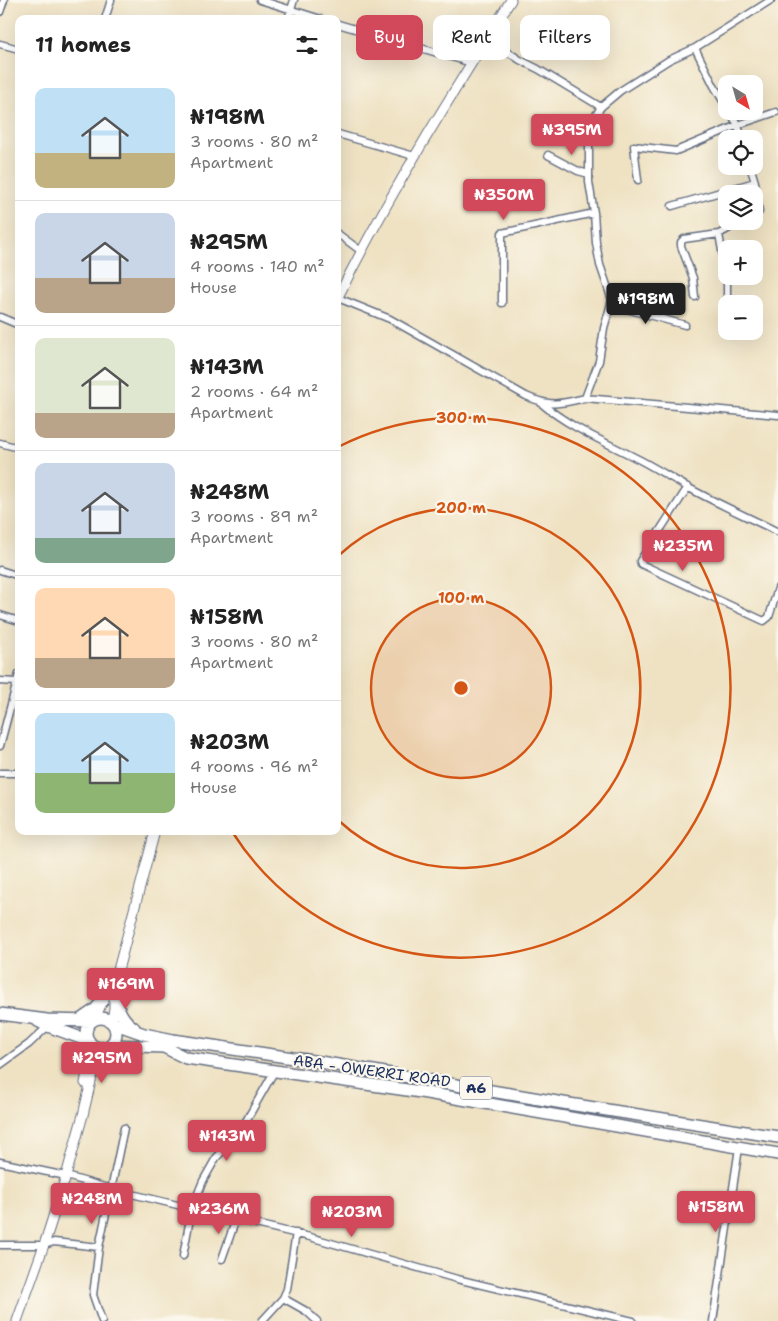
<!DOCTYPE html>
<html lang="en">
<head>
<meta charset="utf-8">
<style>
	:root { --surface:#fff; --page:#f6f6f6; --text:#222; --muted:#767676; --line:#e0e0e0; --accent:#d1495b }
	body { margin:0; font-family:"Shantell Sans",sans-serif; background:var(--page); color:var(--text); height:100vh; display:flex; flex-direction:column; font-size:19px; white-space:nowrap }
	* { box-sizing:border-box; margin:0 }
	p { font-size:16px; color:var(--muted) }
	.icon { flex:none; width:28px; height:28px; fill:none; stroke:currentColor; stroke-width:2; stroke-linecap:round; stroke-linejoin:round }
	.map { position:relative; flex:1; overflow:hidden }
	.side { position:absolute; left:15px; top:15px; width:326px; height:820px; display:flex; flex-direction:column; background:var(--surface); border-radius:10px; box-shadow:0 5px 20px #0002 }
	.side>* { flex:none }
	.hud { position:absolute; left:356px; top:15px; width:346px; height:45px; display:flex; gap:10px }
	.needle { width:32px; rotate:143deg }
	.fabs { position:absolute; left:718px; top:75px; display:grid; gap:10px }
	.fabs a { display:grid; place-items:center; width:45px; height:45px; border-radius:10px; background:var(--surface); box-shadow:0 5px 20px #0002; font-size:25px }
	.price { position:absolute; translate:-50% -42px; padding:0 11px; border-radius:5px; background:var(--accent); color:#fff; font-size:16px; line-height:32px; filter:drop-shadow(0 1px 2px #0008) }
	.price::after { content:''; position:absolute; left:50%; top:30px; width:15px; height:11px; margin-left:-8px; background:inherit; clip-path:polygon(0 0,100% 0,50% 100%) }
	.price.selected { background:#222; color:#fff }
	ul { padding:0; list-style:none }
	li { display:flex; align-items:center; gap:15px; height:125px; padding:0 20px }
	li+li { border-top:1px solid var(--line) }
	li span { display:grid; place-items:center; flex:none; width:140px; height:100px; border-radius:10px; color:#555 }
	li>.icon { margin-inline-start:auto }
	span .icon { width:60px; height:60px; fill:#fffc; stroke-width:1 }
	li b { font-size:21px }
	h2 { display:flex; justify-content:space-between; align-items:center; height:60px; padding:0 20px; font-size:21px }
	.pill { padding:0 18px; border-radius:10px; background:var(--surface); box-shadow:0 5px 20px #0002; font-size:18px; line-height:45px }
	.pill.selected { background:var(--accent); color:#fff }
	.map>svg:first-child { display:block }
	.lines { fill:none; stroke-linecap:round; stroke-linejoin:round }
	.minor-casing { stroke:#656e81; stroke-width:9 }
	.secondary-casing { stroke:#656e81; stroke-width:11 }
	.trunk-casing { stroke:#656e81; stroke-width:14 }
	.minor { stroke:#fff; stroke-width:6 }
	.secondary { stroke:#fff; stroke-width:9 }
	.trunk { stroke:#fff; stroke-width:11 }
	.ring { fill:none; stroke:#d45514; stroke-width:2.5 }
	.labels { text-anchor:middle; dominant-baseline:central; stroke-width:4.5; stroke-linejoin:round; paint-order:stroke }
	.shield { fill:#fbf7ec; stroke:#5e6b89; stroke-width:1 }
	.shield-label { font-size:14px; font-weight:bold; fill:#1b2f5e }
	.street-label { font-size:15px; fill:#1b2f5e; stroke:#fbf7ec }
	.centre { fill:#d45514; stroke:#fbf7ec; stroke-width:2.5 }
	.ring-label { font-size:15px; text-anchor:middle; font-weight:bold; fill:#d45514; stroke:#fbf7ec; stroke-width:4.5; stroke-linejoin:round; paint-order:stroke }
</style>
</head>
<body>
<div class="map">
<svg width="778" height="1321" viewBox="0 0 778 1321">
	<rect width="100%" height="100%" fill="#fbf7ec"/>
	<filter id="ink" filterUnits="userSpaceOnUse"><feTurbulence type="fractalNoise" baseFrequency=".02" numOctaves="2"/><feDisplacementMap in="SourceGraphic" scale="10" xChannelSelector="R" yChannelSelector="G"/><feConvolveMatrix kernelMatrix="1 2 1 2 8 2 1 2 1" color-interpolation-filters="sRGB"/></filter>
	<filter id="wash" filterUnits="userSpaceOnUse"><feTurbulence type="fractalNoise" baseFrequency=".0096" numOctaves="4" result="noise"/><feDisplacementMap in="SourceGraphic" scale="20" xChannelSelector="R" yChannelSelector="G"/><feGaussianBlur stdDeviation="1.12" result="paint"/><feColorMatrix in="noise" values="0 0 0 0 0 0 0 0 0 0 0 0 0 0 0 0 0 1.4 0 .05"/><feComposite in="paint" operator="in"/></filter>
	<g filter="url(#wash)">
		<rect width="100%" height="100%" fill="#efe2c3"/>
	</g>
	<g filter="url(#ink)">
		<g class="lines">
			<defs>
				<path id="minor" d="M260,0L321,19
					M0,12L4,0
					M105,19L111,0
					M288,19L294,0
					M338,24L472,63
					M489,35L505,50L520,60L538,69L601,107
					M0,44L19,49
					M695,48L714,86L726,106
					M729,111L738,125L742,139
					M338,134L414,156
					M548,155L578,171L589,174
					M750,166L755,182L759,212L754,215
					M638,180L634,146L676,151L738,125L776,112
					M672,206L755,182
					M338,234L361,251
					M726,273L719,234L742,221
					M727,276V304
					M695,297L693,278L681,246V242L684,239L719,234
					M338,298L390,319L526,396C550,407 560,404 585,398L778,415
					M502,303V233L594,213
					M612,305L685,325
					M0,317L19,325
					M585,398L599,361L604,328L612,300L600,265L596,243L594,213L589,182V140L594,118L601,107L620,91L669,60L695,48L771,0
					M541,403C570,428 606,442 640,460C657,469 673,479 689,488C718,504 748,517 778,532
					M0,443L19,448
					M688,487L640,561L641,564L764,621L769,617L778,588
					M0,570L19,576
					M0,615L19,621
					M0,681L16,682
					M0,746L19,674
					M0,773H19
					M0,1065L29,1044L48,1026
					M0,1162L66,1176L111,1189L310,1237L457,1279L633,1321
					M0,1245H44L54,1242L99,1247
					M183,1256L192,1208L203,1181L216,1158L238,1135L274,1072
					M222,1259L236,1219
					M283,1298L306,1311L317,1321
					M102,1321L93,1295L99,1247L124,1128
					M262,1321L283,1298L287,1289L296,1233
					M713,1321L739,1148"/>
				<path id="secondary" d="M338,297C389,194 450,97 511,0
					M95,1019L103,1000L114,979
					M112,1021L114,1008V985L155,831
					M85,1083L92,1045
					M17,1321L44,1245L66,1176L83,1115L92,1077L106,1047"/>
				<path id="trunk" d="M115,996C118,1010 122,1019 134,1028
					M0,1014L47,1020L92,1021
					M86 1033a15 15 0 1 1 30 0a15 15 0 1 1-30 0Z
					M80,1020L96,1009L103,1000
					M38,1021L48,1026L89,1041
					M113,1023L144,1034L173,1040L320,1062L569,1104L778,1137
					M110,1045L164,1047L186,1058L421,1092L778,1154"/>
			</defs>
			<use href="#minor" class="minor-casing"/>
			<use href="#secondary" class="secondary-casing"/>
			<use href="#trunk" class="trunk-casing"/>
			<use href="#minor" class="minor"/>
			<use href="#secondary" class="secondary"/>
			<use href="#trunk" class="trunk"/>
		</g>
	</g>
	<circle cx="461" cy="688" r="90" fill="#d45514" fill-opacity=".12"/>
	<g class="ring">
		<circle cx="461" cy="688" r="90"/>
		<path d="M338 556A180 180 0 1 1 338 820"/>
		<path d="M338 447A270 270 0 1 1 233 833"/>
	</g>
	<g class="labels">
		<rect class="shield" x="460" y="1076.5" width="32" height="23" rx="4"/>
		<g class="shield-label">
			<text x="476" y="1088">A6</text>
		</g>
		<g class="street-label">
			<text transform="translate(372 1071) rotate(8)">ABA - OWERRI ROAD</text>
		</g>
	</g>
	<circle cx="461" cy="688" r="8" class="centre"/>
	<g class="ring-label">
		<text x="461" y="423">300 m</text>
		<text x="461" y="513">200 m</text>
		<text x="461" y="603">100 m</text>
	</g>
</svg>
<div class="fabs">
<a><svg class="needle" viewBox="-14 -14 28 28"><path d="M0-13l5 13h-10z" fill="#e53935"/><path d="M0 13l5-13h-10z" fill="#767676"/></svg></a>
<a><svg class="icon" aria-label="locate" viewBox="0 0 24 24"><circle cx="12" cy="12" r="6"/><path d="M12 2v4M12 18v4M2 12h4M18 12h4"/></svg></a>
<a><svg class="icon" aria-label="layers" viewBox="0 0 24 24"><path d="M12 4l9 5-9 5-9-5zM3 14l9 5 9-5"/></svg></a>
<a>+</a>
<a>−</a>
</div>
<b class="price" style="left:572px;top:156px">₦395M</b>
<b class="price" style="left:504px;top:221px">₦350M</b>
<b class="price selected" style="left:646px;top:325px">₦198M</b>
<b class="price" style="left:683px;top:572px">₦235M</b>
<b class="price" style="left:126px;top:1010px">₦169M</b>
<b class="price" style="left:102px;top:1084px">₦295M</b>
<b class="price" style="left:227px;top:1162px">₦143M</b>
<b class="price" style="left:92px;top:1225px">₦248M</b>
<b class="price" style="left:716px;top:1233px">₦158M</b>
<b class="price" style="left:219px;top:1235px">₦236M</b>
<b class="price" style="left:352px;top:1238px">₦203M</b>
<div class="hud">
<a class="pill selected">Buy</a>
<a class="pill">Rent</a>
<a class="pill">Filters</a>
</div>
<section class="side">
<h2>11 homes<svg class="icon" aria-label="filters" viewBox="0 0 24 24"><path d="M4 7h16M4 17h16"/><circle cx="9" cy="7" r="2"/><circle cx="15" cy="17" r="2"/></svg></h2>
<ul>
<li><span style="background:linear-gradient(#bfe0f5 65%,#c2b280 0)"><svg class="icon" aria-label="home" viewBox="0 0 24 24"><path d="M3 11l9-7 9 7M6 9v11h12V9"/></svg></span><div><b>₦198M</b><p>3 rooms · 80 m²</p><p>Apartment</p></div></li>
<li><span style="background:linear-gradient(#c9d6e8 65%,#b9a48a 0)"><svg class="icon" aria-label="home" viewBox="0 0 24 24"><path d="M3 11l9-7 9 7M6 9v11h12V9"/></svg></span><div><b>₦295M</b><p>4 rooms · 140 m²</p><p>House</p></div></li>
<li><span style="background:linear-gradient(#dfe7d0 75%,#b9a48a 0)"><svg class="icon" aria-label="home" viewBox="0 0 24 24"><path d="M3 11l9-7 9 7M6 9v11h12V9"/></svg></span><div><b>₦143M</b><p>2 rooms · 64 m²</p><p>Apartment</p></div></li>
<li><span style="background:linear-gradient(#c9d6e8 75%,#7fa58c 0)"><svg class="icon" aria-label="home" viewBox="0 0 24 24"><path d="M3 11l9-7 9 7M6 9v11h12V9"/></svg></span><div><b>₦248M</b><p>3 rooms · 89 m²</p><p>Apartment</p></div></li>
<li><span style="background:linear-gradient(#ffd9b3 70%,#b9a48a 0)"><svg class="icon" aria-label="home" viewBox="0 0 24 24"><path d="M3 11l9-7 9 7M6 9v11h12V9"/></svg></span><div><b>₦158M</b><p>3 rooms · 80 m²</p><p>Apartment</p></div></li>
<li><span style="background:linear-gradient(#bfe0f5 60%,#8fb573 0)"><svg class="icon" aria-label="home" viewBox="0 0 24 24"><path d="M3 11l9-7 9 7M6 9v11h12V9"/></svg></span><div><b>₦203M</b><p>4 rooms · 96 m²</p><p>House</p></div></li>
</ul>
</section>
</div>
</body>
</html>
